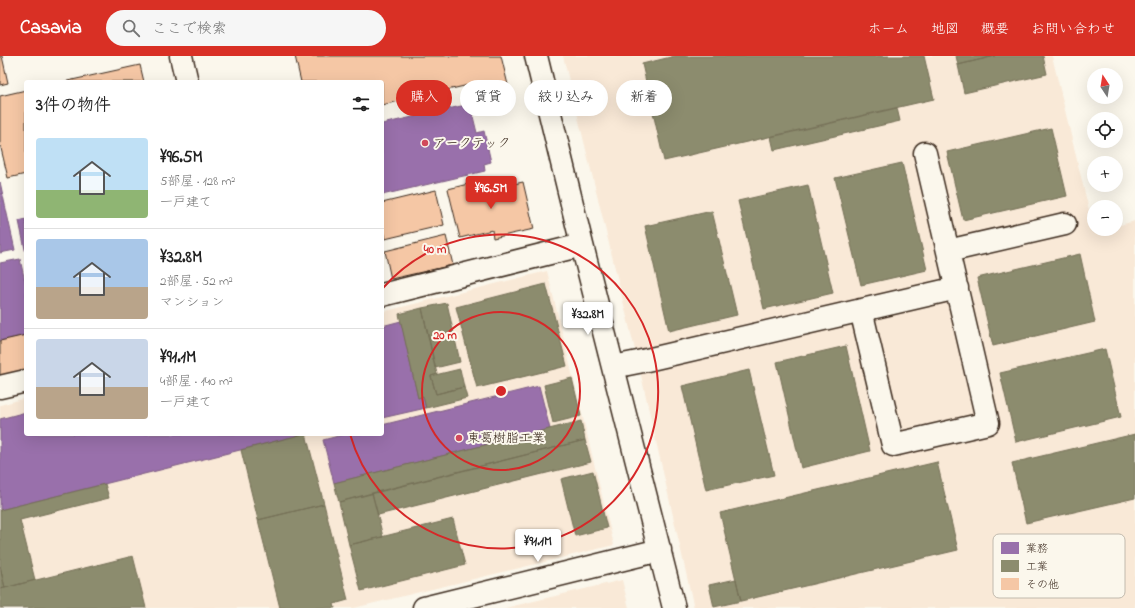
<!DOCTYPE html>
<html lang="ja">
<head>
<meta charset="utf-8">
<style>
	:root { --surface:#fff; --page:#f6f6f6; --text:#222; --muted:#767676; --line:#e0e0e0; --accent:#d93025 }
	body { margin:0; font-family:"Indie Flower","Klee One",sans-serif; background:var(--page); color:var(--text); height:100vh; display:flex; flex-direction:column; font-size:15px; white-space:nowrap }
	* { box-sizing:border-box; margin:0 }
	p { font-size:13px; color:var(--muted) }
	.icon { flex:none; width:22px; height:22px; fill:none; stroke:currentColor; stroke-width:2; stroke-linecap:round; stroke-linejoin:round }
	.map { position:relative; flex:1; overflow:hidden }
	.drawer { position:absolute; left:24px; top:24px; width:360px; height:356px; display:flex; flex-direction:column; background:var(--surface); border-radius:4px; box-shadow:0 4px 16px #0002 }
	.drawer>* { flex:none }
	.top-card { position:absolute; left:396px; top:24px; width:380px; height:36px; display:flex; gap:8px }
	.needle { width:26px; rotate:348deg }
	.tools { position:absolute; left:1087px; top:12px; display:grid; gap:8px }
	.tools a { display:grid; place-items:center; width:36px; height:36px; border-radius:50%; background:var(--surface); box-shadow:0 4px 16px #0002; font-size:20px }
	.price { position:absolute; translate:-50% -34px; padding:0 9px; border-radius:4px; background:#fff; color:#222; font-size:13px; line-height:26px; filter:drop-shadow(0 1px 2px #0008) }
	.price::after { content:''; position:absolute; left:50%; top:24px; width:12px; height:9px; margin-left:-6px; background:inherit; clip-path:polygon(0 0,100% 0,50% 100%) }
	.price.current { background:var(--accent); color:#fff }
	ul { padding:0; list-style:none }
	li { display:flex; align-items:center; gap:12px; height:100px; padding:0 12px }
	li+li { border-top:1px solid var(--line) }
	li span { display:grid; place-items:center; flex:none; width:112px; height:80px; border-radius:4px; color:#555 }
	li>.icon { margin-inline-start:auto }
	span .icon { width:48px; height:48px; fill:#fffc; stroke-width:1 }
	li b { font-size:17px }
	h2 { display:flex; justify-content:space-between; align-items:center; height:48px; padding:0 12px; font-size:17px }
	.tag { padding:0 14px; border-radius:18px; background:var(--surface); box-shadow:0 4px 16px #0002; font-size:14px; line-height:36px }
	.tag.current { background:var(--accent); color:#fff }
	header { display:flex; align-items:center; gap:24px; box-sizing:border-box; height:56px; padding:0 20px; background:var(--accent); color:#fff }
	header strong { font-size:19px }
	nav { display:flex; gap:22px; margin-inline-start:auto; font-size:14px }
	.search { width:280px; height:36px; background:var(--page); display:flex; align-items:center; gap:10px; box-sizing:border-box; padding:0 14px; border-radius:22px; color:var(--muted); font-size:15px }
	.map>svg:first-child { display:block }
	.built { fill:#f9e9d7 }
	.offices { fill:#9970ab; stroke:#7d5b81 }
	.industry { fill:#8c8c6e; stroke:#746f56 }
	.building { fill:#f5c7a5; stroke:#3b2a1e }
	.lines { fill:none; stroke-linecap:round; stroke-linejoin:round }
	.minor-casing { stroke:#3b2a1e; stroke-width:25 }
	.minor { stroke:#fbf7ec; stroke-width:22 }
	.ring { fill:none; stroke:#d62828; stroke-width:2 }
	.poi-dot { fill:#d1495b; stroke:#fbf7ec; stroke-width:1.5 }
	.labels { text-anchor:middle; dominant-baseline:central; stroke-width:4; stroke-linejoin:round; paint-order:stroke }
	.poi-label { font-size:13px; fill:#3b2a1e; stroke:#fbf7ec; text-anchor:start }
	.key { fill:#fbf7ec; stroke:#c1baae; stroke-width:1 }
	.key-label { font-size:11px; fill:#3b2a1e }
	.centre { fill:#d62828; stroke:#fbf7ec; stroke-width:2 }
	.ring-label { font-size:12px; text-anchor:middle; font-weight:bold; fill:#d62828; stroke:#fbf7ec; stroke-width:4; stroke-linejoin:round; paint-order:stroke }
</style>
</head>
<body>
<header>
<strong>Casavia</strong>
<div class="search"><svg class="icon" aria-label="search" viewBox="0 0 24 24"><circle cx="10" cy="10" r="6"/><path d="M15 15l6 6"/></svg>ここで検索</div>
<nav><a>ホーム</a><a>地図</a><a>概要</a><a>お問い合わせ</a></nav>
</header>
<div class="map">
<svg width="1135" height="552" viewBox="0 0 1135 552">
	<rect width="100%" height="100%" fill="#fbf7ec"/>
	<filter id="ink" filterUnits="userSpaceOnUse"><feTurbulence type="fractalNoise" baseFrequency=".025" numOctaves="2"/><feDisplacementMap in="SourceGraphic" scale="8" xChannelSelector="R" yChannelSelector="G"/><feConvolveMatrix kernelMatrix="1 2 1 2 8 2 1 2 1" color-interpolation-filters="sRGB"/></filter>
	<g filter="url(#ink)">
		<path class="built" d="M563,0H1052L1094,175L1104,173H1116V170L1135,165V552H694L638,306Z
			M547,215L614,489L354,552H0V349L26,342V378H382V256Z
			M622,524L629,552H505Z"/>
		<path class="offices" d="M470,48L477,77L484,75L491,106L484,108L485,115L382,139V68Z
			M0,126L15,194L0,197Z
			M26,163V198L19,165Z
			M20,203L26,230V279L0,285V207Z
			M401,265L418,342L423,340L426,352L382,362V270Z
			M539,330L550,373L334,427L323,384L346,378H382V369Z
			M26,356V378H304L0,454V363Z"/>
		<path class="industry" d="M675,0H924L934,43L664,105L642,8Z
			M956,0H995L958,9Z
			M995,0H1043L1047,18L964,37L958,9Z
			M897,52L900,65L774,94L771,81Z
			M1051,72L1067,140L963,164L947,96Z
			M902,107L927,214L861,229L835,122Z
			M808,129L833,237L764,253L738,145Z
			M712,155L737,259L669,275L645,170Z
			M1080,198L1095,266L993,290L977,222Z
			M546,228L567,310L477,332L456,251Z
			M447,247L460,306L435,312L422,252Z
			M422,252L437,318L431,320L436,338L464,331L467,342L426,352L423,340L418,342L399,258Z
			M846,290L870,395L801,412L777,306Z
			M1105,293L1121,361L1016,386L1000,317Z
			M460,313L464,331L436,338L431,320Z
			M749,314L774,419L706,434L682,330Z
			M572,322L581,360L553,367L544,329Z
			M581,365L585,384L339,446L334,427Z
			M304,378H306L324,448L258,464L241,394Z
			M1135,378V442L1026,467L1012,407Z
			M585,384L591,406L378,459L372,437Z
			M937,406L958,494L741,545L720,457Z
			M593,415L607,472L575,480L561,423Z
			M105,428L109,442L20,464L35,524L5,532L0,510V454Z
			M372,437L383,481L349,489L339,446Z
			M324,448L348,544L334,548L335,552H280L258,464Z
			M453,463L465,509L361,535L349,489Z
			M133,500L146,552H0V533Z
			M0,510L5,532L0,533Z
			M736,523L741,545L714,551L709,529Z"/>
		<path class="building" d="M0,0H2L8,27L0,29Z
			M295,0H501L508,29L475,37L473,28L382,49V26H301Z
			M140,9L144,26H63Z
			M26,34V118L8,122L0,88V40Z
			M476,126L478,136L523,126L534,173L493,182L492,174L460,182L448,133Z
			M436,134L444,169L385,183L382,170V147Z
			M446,180L453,209L391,223L385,195Z
			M26,279V314L0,320V285Z"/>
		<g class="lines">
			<defs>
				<path id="minor" d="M181,0L187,26
					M536,0L582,189L674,552
					M948,195L1065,168
					M382,239L582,189
					M861,254L893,389L988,367L925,97
					M613,311L638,306L957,232
					M0,331L26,325
					M424,552L660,494"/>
			</defs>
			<use href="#minor" class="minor-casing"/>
			<use href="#minor" class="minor"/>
		</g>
	</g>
	<g class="ring">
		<circle cx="501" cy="335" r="79"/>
		<path d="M383 232A157 157 0 1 1 350 378"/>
	</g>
	<g class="poi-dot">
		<circle cx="425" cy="87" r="4"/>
		<circle cx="459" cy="382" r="4"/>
	</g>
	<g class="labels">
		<g class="poi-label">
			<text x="433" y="87">アークテック</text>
			<text x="467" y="382">東葛樹脂工業</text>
		</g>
	</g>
	<rect x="993" y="478" width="132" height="64" rx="6" class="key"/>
	<rect x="1001" y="486" width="18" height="12" fill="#9970ab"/>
	<rect x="1001" y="504" width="18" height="12" fill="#8c8c6e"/>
	<rect x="1001" y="522" width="18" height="12" fill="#f5c7a5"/>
	<g class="key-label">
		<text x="1026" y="496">業務</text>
		<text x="1026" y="514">工業</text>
		<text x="1026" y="532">その他</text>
	</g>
	<circle cx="501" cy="335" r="6" class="centre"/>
	<g class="ring-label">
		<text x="435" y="197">40 m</text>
		<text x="445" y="283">20 m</text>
	</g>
</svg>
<div class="tools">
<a><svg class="needle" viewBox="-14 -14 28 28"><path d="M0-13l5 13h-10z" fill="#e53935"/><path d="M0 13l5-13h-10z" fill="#767676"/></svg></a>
<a><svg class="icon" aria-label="locate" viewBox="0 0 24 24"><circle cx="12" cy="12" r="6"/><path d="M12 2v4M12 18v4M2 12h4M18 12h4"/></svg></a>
<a>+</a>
<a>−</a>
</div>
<b class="price current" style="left:491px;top:154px">¥96.5M</b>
<b class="price" style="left:588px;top:280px">¥32.8M</b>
<b class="price" style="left:538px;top:507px">¥91.1M</b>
<div class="top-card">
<a class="tag current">購入</a>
<a class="tag">賃貸</a>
<a class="tag">絞り込み</a>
<a class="tag">新着</a>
</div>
<section class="drawer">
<h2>3件の物件<svg class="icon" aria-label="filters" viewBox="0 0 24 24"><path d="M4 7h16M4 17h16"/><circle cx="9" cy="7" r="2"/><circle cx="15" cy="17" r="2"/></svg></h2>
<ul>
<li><span style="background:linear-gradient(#bfe0f5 65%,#8fb573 0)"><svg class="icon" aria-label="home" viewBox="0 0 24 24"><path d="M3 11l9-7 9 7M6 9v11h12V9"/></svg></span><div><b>¥96.5M</b><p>5部屋 · 128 m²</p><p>一戸建て</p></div></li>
<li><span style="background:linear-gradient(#a9c7e8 60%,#b9a48a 0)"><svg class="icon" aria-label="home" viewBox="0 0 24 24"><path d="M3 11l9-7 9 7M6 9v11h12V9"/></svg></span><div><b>¥32.8M</b><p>2部屋 · 52 m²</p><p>マンション</p></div></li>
<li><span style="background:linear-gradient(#c9d6e8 60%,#b9a48a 0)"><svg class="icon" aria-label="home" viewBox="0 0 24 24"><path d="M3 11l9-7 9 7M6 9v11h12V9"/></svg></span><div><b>¥91.1M</b><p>4部屋 · 140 m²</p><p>一戸建て</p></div></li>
</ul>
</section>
</div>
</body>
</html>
